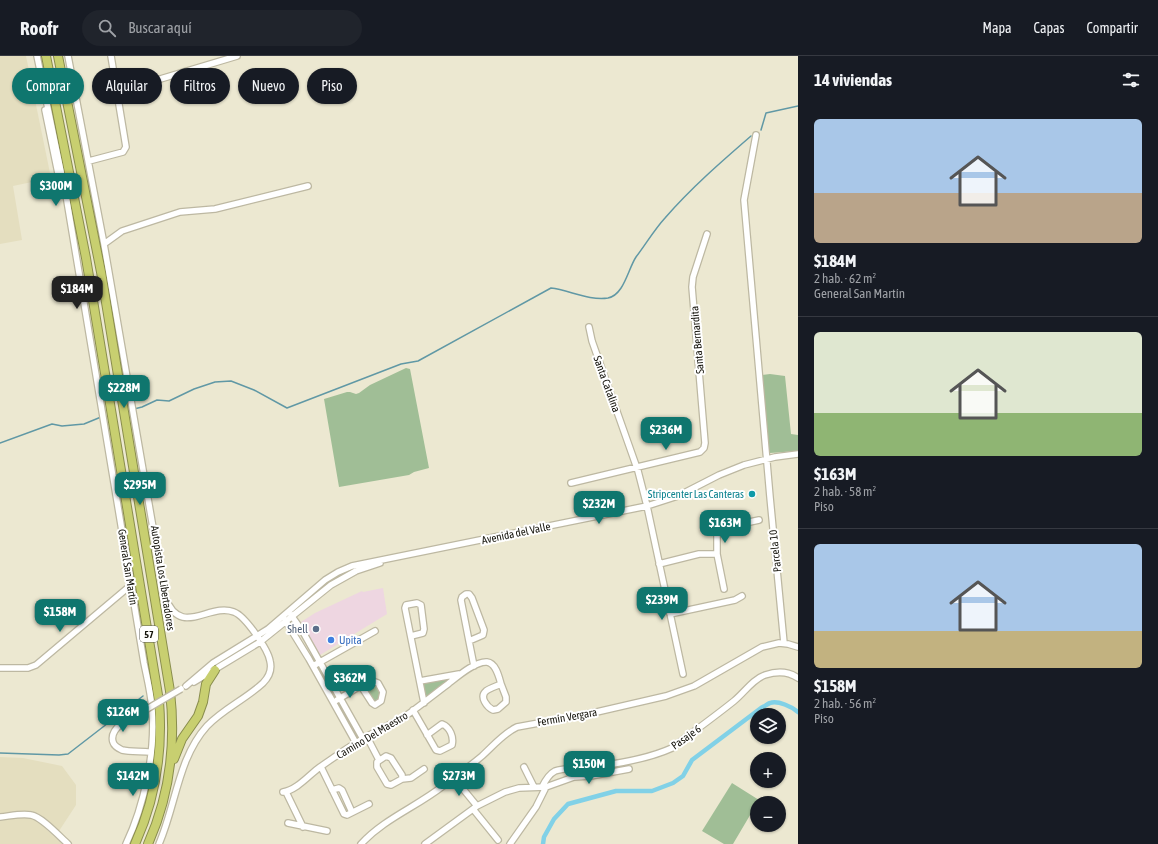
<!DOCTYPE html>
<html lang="es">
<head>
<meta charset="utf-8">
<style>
	:root { --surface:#171b24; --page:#20242c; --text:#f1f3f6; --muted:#9ea1a6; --line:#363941; --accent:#0f766e }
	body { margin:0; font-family:"Asap Condensed",sans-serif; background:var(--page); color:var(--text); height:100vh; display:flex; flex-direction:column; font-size:15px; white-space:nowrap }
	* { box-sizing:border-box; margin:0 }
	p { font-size:13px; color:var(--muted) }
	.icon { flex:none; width:22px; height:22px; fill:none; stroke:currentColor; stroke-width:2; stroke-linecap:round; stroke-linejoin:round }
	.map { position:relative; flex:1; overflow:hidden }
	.sheet { display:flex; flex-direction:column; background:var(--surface); width:360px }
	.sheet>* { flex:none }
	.banner { position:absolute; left:12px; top:12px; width:380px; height:36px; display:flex; gap:8px }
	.controls { position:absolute; left:750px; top:652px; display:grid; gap:8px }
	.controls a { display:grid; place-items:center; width:36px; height:36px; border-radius:50%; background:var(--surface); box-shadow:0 1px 3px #0004; font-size:20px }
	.price { position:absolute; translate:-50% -34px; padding:0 9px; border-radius:8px; background:var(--accent); color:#fff; font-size:13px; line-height:26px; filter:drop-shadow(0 1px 2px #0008) }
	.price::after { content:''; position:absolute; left:50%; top:24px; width:12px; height:9px; margin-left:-6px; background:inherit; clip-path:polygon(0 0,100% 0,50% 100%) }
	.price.on { background:#222; color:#fff }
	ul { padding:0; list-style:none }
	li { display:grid; align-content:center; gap:8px; height:212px; padding:0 16px }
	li+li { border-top:1px solid var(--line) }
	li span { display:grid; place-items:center; height:124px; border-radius:6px; color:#555 }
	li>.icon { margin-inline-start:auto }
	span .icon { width:72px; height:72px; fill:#fffc; stroke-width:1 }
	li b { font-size:17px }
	h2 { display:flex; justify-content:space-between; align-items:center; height:48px; padding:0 16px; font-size:17px }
	.pill { padding:0 14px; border-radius:18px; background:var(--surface); box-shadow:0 1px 3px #0004; font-size:14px; line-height:36px }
	.pill.on { background:var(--accent); color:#fff }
	header { display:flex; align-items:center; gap:24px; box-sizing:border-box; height:56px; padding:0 20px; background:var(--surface); border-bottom:1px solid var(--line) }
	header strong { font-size:19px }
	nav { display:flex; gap:22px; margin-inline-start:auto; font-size:14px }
	.search { width:280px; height:36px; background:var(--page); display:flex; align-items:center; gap:10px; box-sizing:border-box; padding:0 14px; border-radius:22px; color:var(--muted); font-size:15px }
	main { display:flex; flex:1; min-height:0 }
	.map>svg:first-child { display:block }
	.commercial { fill:#eed6e1 }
	.built { fill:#e4debf }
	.green { fill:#a0be96 }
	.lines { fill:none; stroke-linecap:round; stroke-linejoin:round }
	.stream { stroke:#6098a5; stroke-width:1.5 }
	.canal { stroke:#81d1e7; stroke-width:4.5 }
	.minor-casing { stroke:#bdb8a2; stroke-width:8 }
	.highway-casing { stroke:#898d4d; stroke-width:10 }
	.minor { stroke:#fff; stroke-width:5.5 }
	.highway { stroke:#c8cf70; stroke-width:8 }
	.minor-bridge-casing { stroke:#bdb8a2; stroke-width:8; stroke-linecap:butt }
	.minor-bridge { stroke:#fff; stroke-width:5.5 }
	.culture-dot { fill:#0f9aa8; stroke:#fff; stroke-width:1.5 }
	.service-dot { fill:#5c6f8a; stroke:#fff; stroke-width:1.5 }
	.shop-dot { fill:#3f7fe0; stroke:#fff; stroke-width:1.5 }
	.labels { text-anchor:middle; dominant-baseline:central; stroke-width:4; stroke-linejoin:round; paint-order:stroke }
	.shield { fill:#fff; stroke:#5a5a54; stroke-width:1 }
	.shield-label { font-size:10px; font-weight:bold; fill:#14130b }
	.street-label { font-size:11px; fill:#14130b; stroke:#fff }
	.culture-label { font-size:11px; fill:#0d838f; stroke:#fff; text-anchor:end }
	.service-label { font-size:11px; fill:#4e5e75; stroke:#fff; text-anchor:end }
	.shop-label { font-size:11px; fill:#366cbe; stroke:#fff; text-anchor:start }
</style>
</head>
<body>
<header>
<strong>Roofr</strong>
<div class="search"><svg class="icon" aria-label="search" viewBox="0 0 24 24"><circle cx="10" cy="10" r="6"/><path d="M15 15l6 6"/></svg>Buscar aquí</div>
<nav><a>Mapa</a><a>Capas</a><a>Compartir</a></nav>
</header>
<main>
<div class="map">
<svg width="798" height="788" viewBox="0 0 798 788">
	<rect width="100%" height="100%" fill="#ece8d1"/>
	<path class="commercial" d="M383,532L387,558L320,599L301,566L315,557L362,535L363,536Z"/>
	<path class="built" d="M0,0H26L51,122L13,130L22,184L0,188Z
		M0,701L23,702L62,710L76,729V749L59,775L36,757L30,755L0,758Z
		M26,761L34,762L62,788H0V764Z"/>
	<path class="green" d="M406,312L410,313L429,412L414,416L409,419L339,431L324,343L347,336H350L356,338L359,337L370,329Z
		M770,318L785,320L791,378L798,379V395L770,397L768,396L762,319Z
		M452,622L425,643L421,626Z
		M371,627H375L381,636L379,646H373L364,631L365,629Z
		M732,727L759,744L733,788H724L702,775Z"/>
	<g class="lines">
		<path class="stream" d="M761,74L766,57L798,50
			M134,353L142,351L157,344L169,345L194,333L215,326L231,325L254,334L287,352L401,308L418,305L551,232C569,234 589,245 608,242C624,239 628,213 636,201C646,188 654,174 665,162C691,132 721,106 751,80
			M0,387L52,368L62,370L84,368L101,361
			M0,697L59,699L68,698L143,640"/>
		<path class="canal" d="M543,788L544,781L554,763L568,748L616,735H652L673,727L683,720L692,704L761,652C764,651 767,648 770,647C778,644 792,651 798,656"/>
		<defs>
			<path id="minor" d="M37,0L66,139L144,607C147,622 151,637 152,653C156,695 144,750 126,788
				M68,0L104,188L165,541C181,583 209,546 234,556C245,560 268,593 270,605C272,613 269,621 263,627C246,643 223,653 207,670C178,702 176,749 159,788
				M117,36L237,0
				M45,54L61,132
				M756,79L744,144L770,441L784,587
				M89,105L123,96L126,91L111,0
				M104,188L122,175L180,156L215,153L308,130
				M589,271L592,285L638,415L647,450L683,618
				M571,427L700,396L704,392L705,387L692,231L693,221L707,178
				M659,508L699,498H717
				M724,533L717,498V476L722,472L759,464
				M466,538H469L472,542L484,574L483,579L469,585L461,544L462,541Z
				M670,558L735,544L742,540
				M291,559L303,576L363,683
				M285,564L309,603L356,687
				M411,580L423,577L424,573L421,549L417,547L406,549L405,552L424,647
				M469,585L474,610
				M313,610L375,575
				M0,612H28L36,609L131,529
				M420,625L459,618
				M194,626L260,586L331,529L356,515L380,507
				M501,628L506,641V646L498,653L493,654C487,651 479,641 486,635C490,632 497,630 501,628Z
				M186,630L213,607L268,573L325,524L338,516L352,510L647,450L678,440L719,419L744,409L775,401L798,398
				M337,644L370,624L378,627L383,636L381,645L375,649L372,647L361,630
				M147,653C136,659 108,670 113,686C114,690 118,692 122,694C130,696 141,695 150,696
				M413,654L436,694L440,695L452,689C454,681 450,671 442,668L427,679
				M367,681L379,704
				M386,700L391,702L402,719V723L391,729L387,728L377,711V706Z
				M321,711L344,758L347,759L351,757V754L342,734L339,732L332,734
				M524,711L534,731
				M454,722L477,750
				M402,723L411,722L424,713
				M542,731C545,725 549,718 555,715C563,712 574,713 583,712C611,709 646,704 672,692C693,676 714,661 734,645C744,637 753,623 765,619C777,615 788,615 798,622
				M283,736C297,734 309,719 320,711C332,703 344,694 356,687C371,677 388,670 404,661C419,651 433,639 448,628C457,621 475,605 487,606C496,607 499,621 501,628
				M286,736L303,771
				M473,753L498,784
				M351,757L369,748
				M0,761C10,760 22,757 31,759C42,761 59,780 68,788
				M288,767L327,775
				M361,788C384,763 416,751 443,730C456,720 469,711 482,700C493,690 504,677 517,671L588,658L666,640L694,630L762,591L779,587L788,588L798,591
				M425,788L477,750L505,736L519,732L546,731L574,721L591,720L629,713
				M510,788L536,751L546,731"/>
			<path id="highway" d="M46,0L86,202L159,645C163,695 156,742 135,788
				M58,0L101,216L170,635C176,688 170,739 148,788
				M174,703L182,683L198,660L203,646L206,628L215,614"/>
		</defs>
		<use href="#minor" class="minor-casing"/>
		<use href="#highway" class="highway-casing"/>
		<use href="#minor" class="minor"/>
		<use href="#highway" class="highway"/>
		<defs>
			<path id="minor-bridge" d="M147,653L181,633"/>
		</defs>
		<use href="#minor-bridge" class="minor-bridge-casing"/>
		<use href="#minor-bridge" class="minor-bridge"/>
	</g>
	<circle class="culture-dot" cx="752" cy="438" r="4"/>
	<circle class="service-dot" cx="316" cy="573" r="4"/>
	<circle class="shop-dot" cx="331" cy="584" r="4"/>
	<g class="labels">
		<rect class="shield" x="140" y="570" width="18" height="16" rx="3"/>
		<g class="shield-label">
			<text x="149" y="578">57</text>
		</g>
		<g class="street-label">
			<text transform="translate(697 284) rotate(-95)">Santa Bernardita</text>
			<text transform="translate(607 328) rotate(70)">Santa Catalina</text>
			<text transform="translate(516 477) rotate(-12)">Avenida del Valle</text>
			<text transform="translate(775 495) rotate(-96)">Parcela 10</text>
			<text transform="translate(128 511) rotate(81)">General San Martín</text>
			<text transform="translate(163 522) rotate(81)">Autopista Los Libertadores</text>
			<text transform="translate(567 661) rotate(-10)">Fermín Vergara</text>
			<text transform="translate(372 679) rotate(-31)">Camino Del Maestro</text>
			<text transform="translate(686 681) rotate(-36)">Pasaje 6</text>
		</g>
		<g class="culture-label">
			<text x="744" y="438">Stripcenter Las Canteras</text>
		</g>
		<g class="service-label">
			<text x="308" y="573">Shell</text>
		</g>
		<g class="shop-label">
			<text x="339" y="584">Upita</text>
		</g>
	</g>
</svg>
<div class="controls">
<a><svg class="icon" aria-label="layers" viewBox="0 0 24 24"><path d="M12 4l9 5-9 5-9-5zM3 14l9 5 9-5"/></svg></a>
<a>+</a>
<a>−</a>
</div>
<b class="price" style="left:56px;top:151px">$300M</b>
<b class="price on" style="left:77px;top:254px">$184M</b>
<b class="price" style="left:124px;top:353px">$228M</b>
<b class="price" style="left:666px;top:395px">$236M</b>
<b class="price" style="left:140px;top:450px">$295M</b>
<b class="price" style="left:599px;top:469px">$232M</b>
<b class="price" style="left:725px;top:488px">$163M</b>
<b class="price" style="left:662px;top:565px">$239M</b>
<b class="price" style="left:60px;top:577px">$158M</b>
<b class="price" style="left:350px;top:643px">$362M</b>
<b class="price" style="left:123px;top:677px">$126M</b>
<b class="price" style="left:589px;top:729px">$150M</b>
<b class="price" style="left:133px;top:741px">$142M</b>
<b class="price" style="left:459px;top:741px">$273M</b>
<div class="banner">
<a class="pill on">Comprar</a>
<a class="pill">Alquilar</a>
<a class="pill">Filtros</a>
<a class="pill">Nuevo</a>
<a class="pill">Piso</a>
</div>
</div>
<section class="sheet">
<h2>14 viviendas<svg class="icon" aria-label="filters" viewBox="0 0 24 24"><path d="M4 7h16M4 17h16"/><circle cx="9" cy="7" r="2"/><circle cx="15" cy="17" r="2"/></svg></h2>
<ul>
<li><span style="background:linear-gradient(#a9c7e8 60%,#b9a48a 0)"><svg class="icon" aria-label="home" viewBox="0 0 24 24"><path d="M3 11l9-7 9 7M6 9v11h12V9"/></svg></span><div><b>$184M</b><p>2 hab. · 62 m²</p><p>General San Martín</p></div></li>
<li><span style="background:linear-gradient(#dfe7d0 65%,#8fb573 0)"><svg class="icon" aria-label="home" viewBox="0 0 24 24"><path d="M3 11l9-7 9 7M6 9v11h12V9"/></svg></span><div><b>$163M</b><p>2 hab. · 58 m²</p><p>Piso</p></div></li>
<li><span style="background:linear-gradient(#a9c7e8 70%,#c2b280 0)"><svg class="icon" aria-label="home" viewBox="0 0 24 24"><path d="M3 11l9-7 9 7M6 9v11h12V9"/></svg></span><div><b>$158M</b><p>2 hab. · 56 m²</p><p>Piso</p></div></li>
</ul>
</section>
</main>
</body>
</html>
